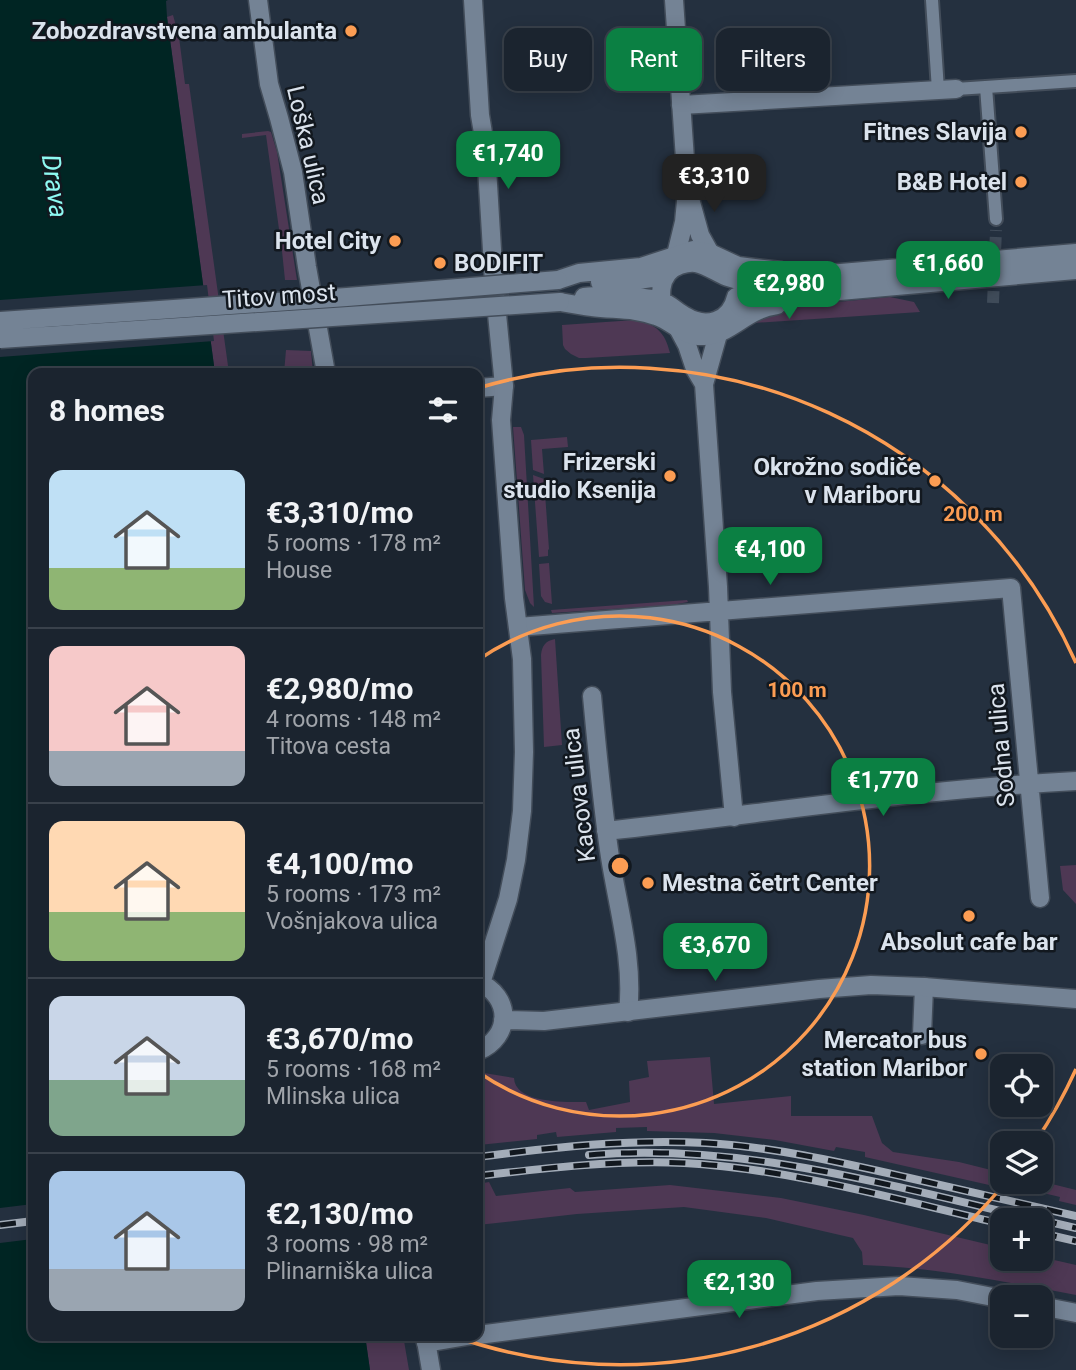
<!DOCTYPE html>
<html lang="en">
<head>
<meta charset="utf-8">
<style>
	:root { --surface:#1b242f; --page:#242c37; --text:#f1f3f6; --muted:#a0a4aa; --line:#39414b; --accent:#0b8043 }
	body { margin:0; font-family:Roboto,sans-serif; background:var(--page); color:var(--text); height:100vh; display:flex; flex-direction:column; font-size:26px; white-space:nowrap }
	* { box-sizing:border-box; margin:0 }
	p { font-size:23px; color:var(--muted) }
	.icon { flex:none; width:38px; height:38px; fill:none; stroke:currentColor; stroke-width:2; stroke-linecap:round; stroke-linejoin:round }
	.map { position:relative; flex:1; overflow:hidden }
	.sheet { position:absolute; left:28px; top:368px; width:455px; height:973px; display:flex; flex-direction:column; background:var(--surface); border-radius:14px; box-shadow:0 4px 18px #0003,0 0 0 2px var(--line) }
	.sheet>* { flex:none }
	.guide { position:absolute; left:504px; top:28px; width:466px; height:63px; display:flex; gap:14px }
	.controls { position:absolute; left:990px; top:1054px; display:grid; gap:14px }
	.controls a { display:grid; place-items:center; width:63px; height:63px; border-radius:14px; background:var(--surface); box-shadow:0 4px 18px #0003,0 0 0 2px var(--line); font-size:35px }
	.price { position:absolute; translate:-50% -60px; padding:0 16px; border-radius:14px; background:var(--accent); color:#fff; font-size:23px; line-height:46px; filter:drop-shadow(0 2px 4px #0008) }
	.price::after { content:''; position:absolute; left:50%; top:42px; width:21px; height:16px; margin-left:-10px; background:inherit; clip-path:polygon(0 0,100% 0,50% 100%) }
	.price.selected { background:#222; color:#fff }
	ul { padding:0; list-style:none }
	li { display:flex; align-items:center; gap:21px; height:175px; padding:0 21px }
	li+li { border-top:2px solid var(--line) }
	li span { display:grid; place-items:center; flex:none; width:196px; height:140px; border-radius:14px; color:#555 }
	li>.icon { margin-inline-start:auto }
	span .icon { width:84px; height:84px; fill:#fffc; stroke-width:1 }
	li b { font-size:30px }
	h2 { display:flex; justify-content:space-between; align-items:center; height:84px; padding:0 21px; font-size:30px }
	.tag { padding:0 24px; border-radius:14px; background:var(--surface); box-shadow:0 4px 18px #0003,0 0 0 2px var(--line); font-size:24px; line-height:63px }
	.tag.selected { background:var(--accent); color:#fff }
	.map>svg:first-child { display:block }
	.green { fill:#4e3854 }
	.water { fill:#002523 }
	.pier { fill:#24303f }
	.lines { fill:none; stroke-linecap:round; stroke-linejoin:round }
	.pedestrian-tunnel { stroke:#3f4b59; stroke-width:12; stroke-dasharray:12 6; stroke-linecap:butt }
	.pedestrian-casing { stroke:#434d5a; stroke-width:16 }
	.minor-casing { stroke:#434d5a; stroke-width:21 }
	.tertiary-casing { stroke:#434d5a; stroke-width:21 }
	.secondary-casing { stroke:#434d5a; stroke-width:21 }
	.pedestrian { stroke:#748395; stroke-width:12 }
	.minor { stroke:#748395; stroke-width:18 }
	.tertiary { stroke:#748395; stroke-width:18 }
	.secondary { stroke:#748395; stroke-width:18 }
	.rail-casing { stroke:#a4adb9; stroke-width:8 }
	.rail { stroke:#12181f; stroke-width:5; stroke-dasharray:16; stroke-linecap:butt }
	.secondary-bridge-casing { stroke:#434d5a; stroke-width:21; stroke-linecap:butt }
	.secondary-bridge { stroke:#748395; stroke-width:18 }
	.ring { fill:none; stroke:#fc9d53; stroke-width:3.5 }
	.poi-dot { fill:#fc9d53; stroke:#12181f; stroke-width:2.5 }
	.labels { text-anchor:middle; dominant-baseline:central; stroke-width:5; stroke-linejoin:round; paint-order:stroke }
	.poi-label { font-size:24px; font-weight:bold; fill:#dbe3ed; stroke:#12181f; text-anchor:end }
	.street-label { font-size:24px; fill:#dbe3ed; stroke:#12181f }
	.water-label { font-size:26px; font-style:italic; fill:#8ef9f2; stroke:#12181f }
	.centre { fill:#fc9d53; stroke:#12181f; stroke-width:3.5 }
	.ring-label { font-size:21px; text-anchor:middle; font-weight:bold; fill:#fc9d53; stroke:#12181f; stroke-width:5; stroke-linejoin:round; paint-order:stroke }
</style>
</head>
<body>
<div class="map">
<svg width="1076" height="1370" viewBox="0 0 1076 1370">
	<rect width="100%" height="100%" fill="#24303f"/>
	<path class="green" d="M173,15L179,37L185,84H189L229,373H215L167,17Z
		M268,131L271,132L277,152L297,280H285L282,251L266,135L242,138V134Z
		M890,297L914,302L920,312L753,323L766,314L785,307Z
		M635,320C656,324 665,332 670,353L586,358H579L571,354L565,349L563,345L562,325Z
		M286,350L311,351L313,373H284Z
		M513,427H521L524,435L534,607L530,603L525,590Z
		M567,437L568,447L542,449L544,474L533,470L531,440Z
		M533,475L544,479L549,549L548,550V556L539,557Z
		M549,563L552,604L545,602L541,596L539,564Z
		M687,600L688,602L672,605L552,613L551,610Z
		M555,639L562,745L544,747L541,655C542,646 545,641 555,639Z
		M1076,865V904L1063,890L1060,866Z
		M710,1057L714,1104L791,1096V1116H872L882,1143L893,1152L959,1162L1003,1173V1181H1040L1076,1190V1205L1059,1201L1060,1197L1022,1188L1020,1192L865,1157V1152L836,1147L834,1151L775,1140L714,1133L647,1131V1127L616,1128V1132L557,1137L556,1132L537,1135V1139L479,1145L478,1148V1072L514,1078C515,1104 567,1102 586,1102L589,1110L630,1102L629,1081L649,1077L647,1061Z
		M489,1182L496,1196L570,1188L575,1192L670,1185L781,1198L864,1215L1003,1248V1258H1041V1257L1076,1265V1295C1005,1282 935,1267 863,1265L862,1252L853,1238L766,1218L684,1207L577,1214L478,1225V1184Z
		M365,1335H403L409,1370H370Z"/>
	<path class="water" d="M0,0H168L166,1L167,17L215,373H33V1335H365L370,1370H0Z"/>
	<path class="pier" d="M207,285L214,341L0,357V300Z
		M33,1204V1239L0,1243V1208Z"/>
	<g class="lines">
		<path class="pedestrian-tunnel" d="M993,303L996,230"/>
		<defs>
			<path id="pedestrian" d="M932,0L938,90
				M986,87L996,219
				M956,89L1076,81"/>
			<path id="minor" d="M258,0L269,84L279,118L293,172L307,267L326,373
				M681,105L956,89
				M722,320L704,384L718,587L722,692L734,817
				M679,330L687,345L695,369L704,384
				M478,388L504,386
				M518,627L1011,588L1040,898
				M592,696C597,750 602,804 610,857C618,908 634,961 628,1012
				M606,831C762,814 919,789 1076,781
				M922,1035L924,987
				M1041,1306L1076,1313
				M478,1335L817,1291L899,1286L957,1290L1003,1299
				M426,1343L473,1335"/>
			<path id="tertiary" d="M473,0L480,115L486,151L494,283L504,386L501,420L514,598L522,659L524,752L522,811L516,860L508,899L481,983
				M674,0L687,188L700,235L710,253
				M673,267L684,222L686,201
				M478,982C512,996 512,1037 478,1051
				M503,1020L544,1021L819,989L871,985L924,987L1076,999
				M425,1335L431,1370"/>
			<path id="secondary" d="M558,280L579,273L641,267L693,250L710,253L738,266L781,271
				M600,282L631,281L665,276
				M584,297C600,295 647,296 661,301C670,304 677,312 685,316C706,329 730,322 736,297
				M560,302C571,304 582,306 592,307C614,310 635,308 656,316C674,322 683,337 704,336C725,335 739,319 757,311C763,308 770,306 777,305
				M734,306C761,295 788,291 817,293L1076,270
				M667,321C659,301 656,273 680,265C686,263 690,262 696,263C713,267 723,279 741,280C768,283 791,282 817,275L1076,253"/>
		</defs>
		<use href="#pedestrian" class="pedestrian-casing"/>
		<use href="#minor" class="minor-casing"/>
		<use href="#tertiary" class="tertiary-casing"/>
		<use href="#secondary" class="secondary-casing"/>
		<use href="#pedestrian" class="pedestrian"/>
		<use href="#minor" class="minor"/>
		<use href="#tertiary" class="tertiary"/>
		<use href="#secondary" class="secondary"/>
		<defs>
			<path id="rail" d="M589,1155C742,1142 891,1186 1038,1220
				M478,1157C554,1147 629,1139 706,1143C774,1147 839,1162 905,1177C962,1190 1019,1203 1076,1216
				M478,1176C546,1168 615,1160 684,1163C792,1169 898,1200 1003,1224
				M1041,1220L1076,1228
				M0,1225L33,1221
				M1041,1233L1076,1241"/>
		</defs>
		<use href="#rail" class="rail-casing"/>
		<use href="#rail" class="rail"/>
		<defs>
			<path id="secondary-bridge" d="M0,321L347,297L558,280
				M0,339L560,302"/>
		</defs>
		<use href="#secondary-bridge" class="secondary-bridge-casing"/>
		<use href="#secondary-bridge" class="secondary-bridge"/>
	</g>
	<g class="ring">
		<path d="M478 660A250 250 0 1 1 478 1072"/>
		<path d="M1076 1069A499 499 0 0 1 1036 1141M1005 1183A499 499 0 0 1 453 1336M478 388A499 499 0 0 1 1076 663"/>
	</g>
	<g class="poi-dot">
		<circle cx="351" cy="31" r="7"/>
		<circle cx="1021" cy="132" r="7"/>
		<circle cx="1021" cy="182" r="7"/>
		<circle cx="395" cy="241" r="7"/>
		<circle cx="440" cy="263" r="7"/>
		<circle cx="670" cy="476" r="7"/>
		<circle cx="935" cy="481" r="7"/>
		<circle cx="648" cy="883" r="7"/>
		<circle cx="969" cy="916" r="7"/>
		<circle cx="981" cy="1054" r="7"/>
	</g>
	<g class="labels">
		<g class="poi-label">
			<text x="337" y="31">Zobozdravstvena ambulanta</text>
			<text x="1007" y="132">Fitnes Slavija</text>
			<text x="1007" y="182">B&amp;B Hotel</text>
			<text x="381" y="241">Hotel City</text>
			<text x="454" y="263" text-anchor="start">BODIFIT</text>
			<text x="656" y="462">Frizerski<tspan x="656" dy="28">studio Ksenija</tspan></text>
			<text x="921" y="467">Okrožno sodiče<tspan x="921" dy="28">v Mariboru</tspan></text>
			<text x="662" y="883" text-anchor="start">Mestna četrt Center</text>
			<text x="969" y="942" text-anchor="middle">Absolut cafe bar</text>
			<text x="967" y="1040">Mercator bus<tspan x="967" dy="28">station Maribor</tspan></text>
		</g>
		<g class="street-label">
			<text transform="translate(308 145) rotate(77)">Loška ulica</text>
			<text transform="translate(279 296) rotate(-4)">Titov most</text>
			<text transform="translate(1001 745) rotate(-95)">Sodna ulica</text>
			<text transform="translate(579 795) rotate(-97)">Kacova ulica</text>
		</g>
		<g class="water-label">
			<text transform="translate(55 186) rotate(82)">Drava</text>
		</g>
	</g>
	<circle cx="620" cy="866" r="10" class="centre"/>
	<g class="ring-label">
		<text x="973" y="521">200 m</text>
		<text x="797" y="697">100 m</text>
	</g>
</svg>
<div class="controls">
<a><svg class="icon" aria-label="locate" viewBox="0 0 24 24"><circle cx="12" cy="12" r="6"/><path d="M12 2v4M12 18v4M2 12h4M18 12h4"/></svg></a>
<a><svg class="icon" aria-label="layers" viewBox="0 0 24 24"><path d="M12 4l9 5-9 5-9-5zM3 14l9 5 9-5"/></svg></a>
<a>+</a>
<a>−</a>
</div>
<b class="price" style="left:508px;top:191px">€1,740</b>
<b class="price selected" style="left:714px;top:214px">€3,310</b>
<b class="price" style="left:948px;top:301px">€1,660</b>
<b class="price" style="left:789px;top:321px">€2,980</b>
<b class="price" style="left:770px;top:587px">€4,100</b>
<b class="price" style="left:883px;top:818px">€1,770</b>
<b class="price" style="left:715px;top:983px">€3,670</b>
<b class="price" style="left:739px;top:1320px">€2,130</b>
<div class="guide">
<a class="tag">Buy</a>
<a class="tag selected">Rent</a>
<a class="tag">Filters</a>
</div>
<section class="sheet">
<h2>8 homes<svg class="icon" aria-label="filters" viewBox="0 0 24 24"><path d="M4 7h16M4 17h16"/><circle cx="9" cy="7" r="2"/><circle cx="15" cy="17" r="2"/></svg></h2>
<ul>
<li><span style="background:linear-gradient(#bfe0f5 70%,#8fb573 0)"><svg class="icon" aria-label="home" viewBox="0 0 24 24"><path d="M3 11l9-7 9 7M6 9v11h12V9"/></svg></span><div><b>€3,310/mo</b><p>5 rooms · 178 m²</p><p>House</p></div></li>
<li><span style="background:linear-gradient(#f6c9c9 75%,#9aa5b1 0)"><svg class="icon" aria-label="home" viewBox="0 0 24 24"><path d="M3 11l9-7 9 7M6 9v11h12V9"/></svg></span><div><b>€2,980/mo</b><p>4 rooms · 148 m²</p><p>Titova cesta</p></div></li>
<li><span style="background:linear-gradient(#ffd9b3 65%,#8fb573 0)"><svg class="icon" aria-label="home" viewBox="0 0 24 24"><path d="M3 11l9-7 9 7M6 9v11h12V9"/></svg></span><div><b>€4,100/mo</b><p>5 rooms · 173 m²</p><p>Vošnjakova ulica</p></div></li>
<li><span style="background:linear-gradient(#c9d6e8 60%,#7fa58c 0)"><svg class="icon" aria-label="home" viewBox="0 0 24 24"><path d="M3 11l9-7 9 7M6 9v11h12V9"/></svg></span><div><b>€3,670/mo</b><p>5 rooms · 168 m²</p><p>Mlinska ulica</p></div></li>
<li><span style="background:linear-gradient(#a9c7e8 70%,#9aa5b1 0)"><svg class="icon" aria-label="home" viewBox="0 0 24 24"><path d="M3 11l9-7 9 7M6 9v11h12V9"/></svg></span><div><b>€2,130/mo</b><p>3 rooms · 98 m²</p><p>Plinarniška ulica</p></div></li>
</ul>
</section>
</div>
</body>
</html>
